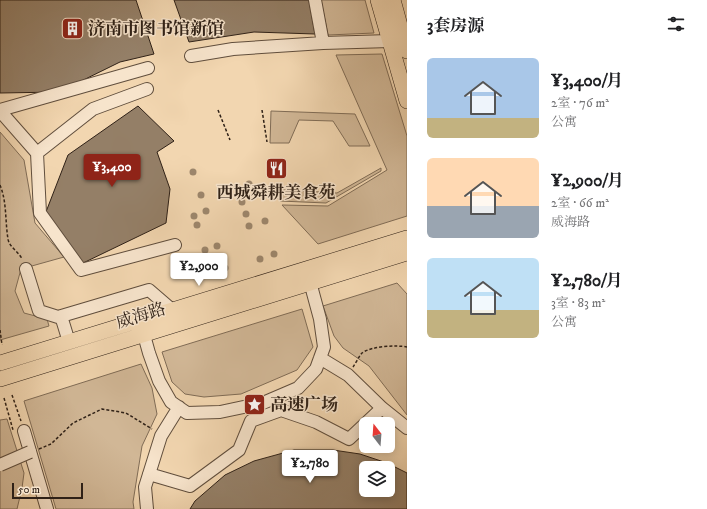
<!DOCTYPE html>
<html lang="zh">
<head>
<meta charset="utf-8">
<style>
	:root { --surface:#fff; --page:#f6f6f6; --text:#202124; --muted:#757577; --accent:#8f2418 }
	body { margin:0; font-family:"IM FELL DW Pica","Noto Serif SC",serif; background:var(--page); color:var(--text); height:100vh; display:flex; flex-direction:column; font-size:15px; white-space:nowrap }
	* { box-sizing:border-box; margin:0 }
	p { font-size:13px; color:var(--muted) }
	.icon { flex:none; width:22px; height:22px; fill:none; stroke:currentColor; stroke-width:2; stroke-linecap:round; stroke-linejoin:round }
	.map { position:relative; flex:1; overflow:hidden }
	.sheet { display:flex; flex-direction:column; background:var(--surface); width:300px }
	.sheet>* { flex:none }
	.needle { width:26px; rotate:343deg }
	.controls { position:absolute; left:359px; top:417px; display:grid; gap:8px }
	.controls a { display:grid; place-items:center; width:36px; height:36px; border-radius:6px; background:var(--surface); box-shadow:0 2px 10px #0003; font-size:20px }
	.scale { position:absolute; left:12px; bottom:10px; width:71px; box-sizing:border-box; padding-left:4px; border:2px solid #2f2117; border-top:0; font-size:11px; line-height:14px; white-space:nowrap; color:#2f2117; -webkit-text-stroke:3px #f7e4cc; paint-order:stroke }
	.price { position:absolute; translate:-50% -34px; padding:0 9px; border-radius:4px; background:#fff; color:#222; font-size:13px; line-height:26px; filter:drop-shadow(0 1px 2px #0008) }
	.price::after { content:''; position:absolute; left:50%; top:24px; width:12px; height:9px; margin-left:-6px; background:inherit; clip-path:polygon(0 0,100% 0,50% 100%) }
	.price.active { background:var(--accent); color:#fff }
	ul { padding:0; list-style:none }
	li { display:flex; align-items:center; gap:12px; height:100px; padding:0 20px }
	li span { display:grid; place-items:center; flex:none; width:112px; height:80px; border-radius:6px; color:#555 }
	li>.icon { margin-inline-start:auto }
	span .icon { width:48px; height:48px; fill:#fffc; stroke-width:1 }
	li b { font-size:17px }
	h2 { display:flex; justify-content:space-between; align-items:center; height:48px; padding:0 20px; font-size:17px }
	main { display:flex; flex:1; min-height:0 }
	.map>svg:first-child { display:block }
	.green { fill:#d1b796; stroke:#806c56 }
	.building { fill:#947f67; stroke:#2f2117; fill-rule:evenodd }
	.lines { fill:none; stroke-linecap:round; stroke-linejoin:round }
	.minor-casing { stroke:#604e3d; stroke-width:14 }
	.major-casing { stroke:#2f2117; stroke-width:16 }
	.path { stroke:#2f2117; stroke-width:1.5; stroke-dasharray:3 2; stroke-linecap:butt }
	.minor { stroke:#f7e4cc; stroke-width:12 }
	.major { stroke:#f2d6b0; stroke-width:15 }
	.minor-bridge-casing { stroke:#604e3d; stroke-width:14; stroke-linecap:butt }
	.minor-bridge { stroke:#f7e4cc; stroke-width:12 }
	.tree { fill:#9d876d }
	.labels { text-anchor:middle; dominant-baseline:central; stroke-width:3; stroke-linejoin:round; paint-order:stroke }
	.poi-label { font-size:17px; font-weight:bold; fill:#2f2117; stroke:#f7e4cc; text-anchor:start }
	.street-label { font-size:17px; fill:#2f2117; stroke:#f7e4cc }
</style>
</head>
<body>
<main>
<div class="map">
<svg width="407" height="509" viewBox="0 0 407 509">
	<rect width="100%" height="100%" fill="#f2d6b0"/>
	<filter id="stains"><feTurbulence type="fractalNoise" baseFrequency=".005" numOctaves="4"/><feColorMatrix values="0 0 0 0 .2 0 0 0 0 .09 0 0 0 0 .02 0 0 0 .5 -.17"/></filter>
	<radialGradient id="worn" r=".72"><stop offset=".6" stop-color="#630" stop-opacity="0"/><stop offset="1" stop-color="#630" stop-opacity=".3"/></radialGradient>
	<path class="green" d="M321,0H365L374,33L328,35Z
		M382,54L407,136V216L318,244L282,205L328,206L387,170L336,55Z
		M271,111L355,114L370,146H349L333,121L299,120L289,143H270Z
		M0,132L24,160L35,223L64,257L21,269L15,291L24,313L47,319L49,326L0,340Z
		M381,168V171L326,203L280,201L269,189L337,193Z
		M397,283L407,294V415L369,366L343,348L334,336L323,306Z
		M302,309L313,347L297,370L241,394L204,397L185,394L172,382L162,352Z
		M141,364L152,388L157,414L142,446L133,502L134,509H56L24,401Z
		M7,419L24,473L22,488L17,509H0V420Z"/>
	<path class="building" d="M0,0H136L154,54L120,62L59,92L0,93Z
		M174,0H309L315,34L254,32L189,42Z
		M138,106L174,141L157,152L170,189L166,223L81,264L44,217L68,155Z
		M294,450H333L360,454L387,463L407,473V509H190L195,501L225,475L254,461ZM366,468H388V490H366Z"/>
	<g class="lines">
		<defs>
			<path id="minor" d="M315,0L323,43
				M191,56L233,49L323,43L390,41
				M0,110L148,68
				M0,111L37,153L40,213L81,270L175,245
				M37,153L93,109L147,89
				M26,269L39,311L58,317L149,290L171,309
				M61,316L69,342
				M144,335L149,353L159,381L171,402L187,413L220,412L263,403L298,388L316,369L324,347L320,319L310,282
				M320,358L348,375L382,408L407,428
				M24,431L47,509
				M149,474L190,486L239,450L251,421L281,410L316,422L349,439L382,408
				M147,509L145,487L161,436L179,407"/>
			<path id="major" d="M378,0L407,101
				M393,0L407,51
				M0,363L407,238
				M0,379L407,253"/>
		</defs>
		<use href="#minor" class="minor-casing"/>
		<use href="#major" class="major-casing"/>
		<path class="path" d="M218,110L230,140
			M262,110L267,142
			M0,185C7,202 5,221 8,239C9,247 19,252 22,259
			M0,330L2,345
			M353,367C356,363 359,356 362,353C371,346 397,345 407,347
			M12,395L21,421
			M4,398L13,430
			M39,449L51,444L73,423L102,409L126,413L152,429"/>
		<use href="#minor" class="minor"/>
		<use href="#major" class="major"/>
		<defs>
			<path id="minor-bridge" d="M0,465L30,452"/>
		</defs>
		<use href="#minor-bridge" class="minor-bridge-casing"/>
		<use href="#minor-bridge" class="minor-bridge"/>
	</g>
	<g class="tree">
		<circle cx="193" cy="172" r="3.5"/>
		<circle cx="249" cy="184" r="3.5"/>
		<circle cx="237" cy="187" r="3.5"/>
		<circle cx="201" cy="195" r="3.5"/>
		<circle cx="242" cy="202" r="3.5"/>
		<circle cx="206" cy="211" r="3.5"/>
		<circle cx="246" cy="214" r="3.5"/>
		<circle cx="194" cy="216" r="3.5"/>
		<circle cx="265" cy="221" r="3.5"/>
		<circle cx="197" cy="225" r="3.5"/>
		<circle cx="249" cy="226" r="3.5"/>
		<circle cx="217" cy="246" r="3.5"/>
		<circle cx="205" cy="250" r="3.5"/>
		<circle cx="274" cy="254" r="3.5"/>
		<circle cx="260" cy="259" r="3.5"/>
		<circle cx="225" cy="268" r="3.5"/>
		<circle cx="203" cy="275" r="3.5"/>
	</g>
	<defs>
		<symbol id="building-square" viewBox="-11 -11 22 22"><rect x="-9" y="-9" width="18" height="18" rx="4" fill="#8f2418" stroke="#f7e4cc"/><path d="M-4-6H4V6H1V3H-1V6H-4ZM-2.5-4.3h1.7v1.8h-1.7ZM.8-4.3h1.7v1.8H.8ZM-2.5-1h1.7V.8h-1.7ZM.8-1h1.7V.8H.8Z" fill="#fff"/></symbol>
		<symbol id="restaurant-square" viewBox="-11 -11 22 22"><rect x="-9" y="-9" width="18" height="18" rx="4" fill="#8f2418" stroke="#f7e4cc"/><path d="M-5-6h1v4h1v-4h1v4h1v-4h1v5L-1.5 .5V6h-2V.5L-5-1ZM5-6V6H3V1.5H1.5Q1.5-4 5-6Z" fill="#fff"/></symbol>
		<symbol id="sight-square" viewBox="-11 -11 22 22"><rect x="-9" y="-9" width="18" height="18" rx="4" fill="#8f2418" stroke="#f7e4cc"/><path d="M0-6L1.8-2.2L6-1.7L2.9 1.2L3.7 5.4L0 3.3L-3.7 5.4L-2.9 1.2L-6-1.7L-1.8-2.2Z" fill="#fff"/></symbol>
	</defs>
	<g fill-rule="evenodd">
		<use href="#building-square" x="60" y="16" width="25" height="25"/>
		<use href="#restaurant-square" x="264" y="156" width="25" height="25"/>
		<use href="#sight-square" x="242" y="392" width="25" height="25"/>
	</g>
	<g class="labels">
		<g class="poi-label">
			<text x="88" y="29">济南市图书馆新馆</text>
			<text x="276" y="193" text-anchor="middle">西城舜耕美食苑</text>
			<text x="270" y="405">高速广场</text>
		</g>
		<g class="street-label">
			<text transform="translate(141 316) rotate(-17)">威海路</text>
		</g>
	</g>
	<rect width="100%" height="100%" filter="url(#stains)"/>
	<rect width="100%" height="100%" fill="url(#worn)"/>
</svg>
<div class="controls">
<a><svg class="needle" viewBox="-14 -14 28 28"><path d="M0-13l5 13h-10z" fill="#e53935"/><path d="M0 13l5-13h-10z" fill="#757577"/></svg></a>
<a><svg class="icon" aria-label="layers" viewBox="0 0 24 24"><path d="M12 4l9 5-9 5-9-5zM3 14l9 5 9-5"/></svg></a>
</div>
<div class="scale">50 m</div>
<b class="price active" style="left:112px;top:188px">¥3,400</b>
<b class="price" style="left:199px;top:287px">¥2,900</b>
<b class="price" style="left:310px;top:484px">¥2,780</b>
</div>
<section class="sheet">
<h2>3套房源<svg class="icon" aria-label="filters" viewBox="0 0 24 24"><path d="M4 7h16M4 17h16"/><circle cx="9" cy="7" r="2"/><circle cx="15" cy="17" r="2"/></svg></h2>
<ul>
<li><span style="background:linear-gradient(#a9c7e8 75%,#c2b280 0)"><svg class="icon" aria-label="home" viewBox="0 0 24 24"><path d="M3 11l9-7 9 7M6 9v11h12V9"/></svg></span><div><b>¥3,400/月</b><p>2室 · 76 m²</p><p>公寓</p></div></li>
<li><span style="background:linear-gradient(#ffd9b3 60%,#9aa5b1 0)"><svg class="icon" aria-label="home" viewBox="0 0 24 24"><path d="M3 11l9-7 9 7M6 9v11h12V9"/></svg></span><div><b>¥2,900/月</b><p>2室 · 66 m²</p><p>威海路</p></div></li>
<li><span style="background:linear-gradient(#bfe0f5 65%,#c2b280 0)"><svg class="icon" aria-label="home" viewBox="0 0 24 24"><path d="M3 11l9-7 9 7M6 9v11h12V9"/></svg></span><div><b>¥2,780/月</b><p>3室 · 83 m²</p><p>公寓</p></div></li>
</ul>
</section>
</main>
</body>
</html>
